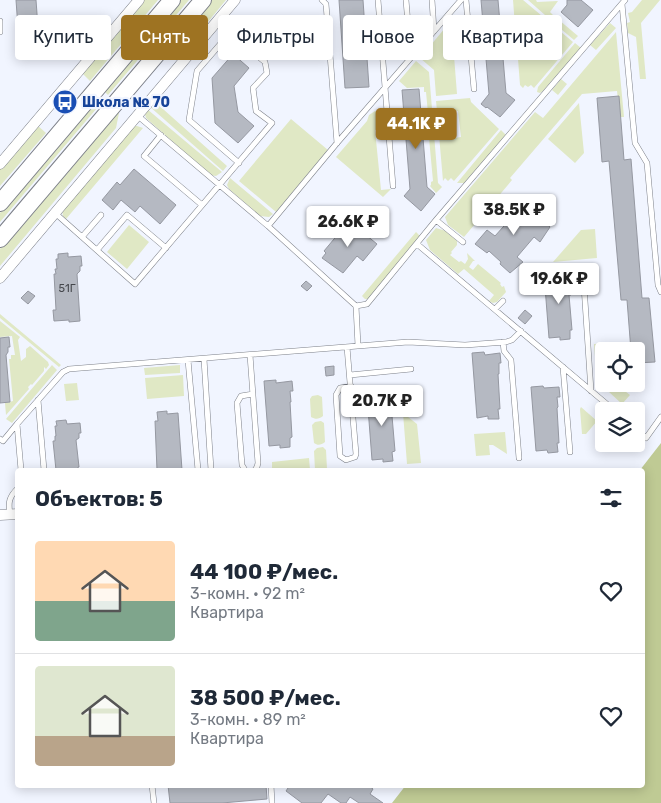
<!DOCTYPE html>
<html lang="ru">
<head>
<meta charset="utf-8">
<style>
	:root { --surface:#fff; --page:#f2f2f3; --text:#1f2937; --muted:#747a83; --line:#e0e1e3; --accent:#9e7322 }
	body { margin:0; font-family:Rubik,sans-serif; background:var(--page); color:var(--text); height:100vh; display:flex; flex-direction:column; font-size:19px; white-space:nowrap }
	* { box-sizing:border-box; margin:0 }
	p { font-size:16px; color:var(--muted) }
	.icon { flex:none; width:28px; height:28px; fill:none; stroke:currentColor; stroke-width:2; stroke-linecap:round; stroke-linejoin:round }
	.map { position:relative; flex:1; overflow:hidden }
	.details { position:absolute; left:15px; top:468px; width:630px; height:320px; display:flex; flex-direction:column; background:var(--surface); border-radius:5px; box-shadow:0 2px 12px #0003 }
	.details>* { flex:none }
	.hud { position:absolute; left:15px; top:15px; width:631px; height:45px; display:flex; gap:10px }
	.tools { position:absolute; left:595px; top:342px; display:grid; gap:10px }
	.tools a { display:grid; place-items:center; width:50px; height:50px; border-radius:5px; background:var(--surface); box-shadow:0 2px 12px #0003; font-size:25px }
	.price { position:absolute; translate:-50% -42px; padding:0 11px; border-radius:5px; background:#fff; color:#222; font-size:16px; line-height:32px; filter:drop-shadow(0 1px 2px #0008) }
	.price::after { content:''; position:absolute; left:50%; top:30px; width:15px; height:11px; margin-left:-8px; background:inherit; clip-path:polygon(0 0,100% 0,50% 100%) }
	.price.active { background:var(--accent); color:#fff }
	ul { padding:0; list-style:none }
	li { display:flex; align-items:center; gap:15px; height:125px; padding:0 20px }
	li+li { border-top:1px solid var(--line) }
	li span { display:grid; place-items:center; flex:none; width:140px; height:100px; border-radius:5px; color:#555 }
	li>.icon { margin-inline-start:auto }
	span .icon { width:60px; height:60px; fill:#fffc; stroke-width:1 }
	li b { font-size:21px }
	h2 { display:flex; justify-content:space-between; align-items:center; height:60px; padding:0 20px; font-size:21px }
	.tag { padding:0 18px; border-radius:5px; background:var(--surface); box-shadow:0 2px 12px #0003; font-size:18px; line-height:45px }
	.tag.active { background:var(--accent); color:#fff }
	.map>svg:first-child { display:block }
	.green { fill:#e0e8c5 }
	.forest { fill:#bfca94 }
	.building { fill:#b5b9c2; stroke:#9598a1 }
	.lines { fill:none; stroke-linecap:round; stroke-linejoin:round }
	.service-casing { stroke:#7d8089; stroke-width:6 }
	.minor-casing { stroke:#7d8089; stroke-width:11 }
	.primary-casing { stroke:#7d8089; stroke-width:18 }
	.service { stroke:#fff; stroke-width:5 }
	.minor { stroke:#fff; stroke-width:10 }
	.primary { stroke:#fff; stroke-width:16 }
	.labels { text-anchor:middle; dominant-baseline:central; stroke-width:4.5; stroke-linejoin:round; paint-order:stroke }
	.number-label { font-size:11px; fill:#45474c }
	.transit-label { font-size:14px; font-weight:bold; fill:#164399; stroke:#f1f5ff; text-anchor:start }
</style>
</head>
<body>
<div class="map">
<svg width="661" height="803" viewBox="0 0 661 803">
	<rect width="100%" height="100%" fill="#f1f5ff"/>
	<path class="green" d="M144,0H158L90,81L82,73Z
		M180,0H189L108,95L103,90Z
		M212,0H226L198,34L190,26Z
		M513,0H523L573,42L534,88L531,85L528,87L525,85L523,88L520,85L517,46L525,45L526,52L536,51L532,22L522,23V25L515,26Z
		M528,0H536L537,2L558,1L550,12L557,19L554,23Z
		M642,0H660L641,23L646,79H640L636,37L628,33L627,23L630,22L628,13L632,12Z
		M455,16L461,20L462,42L453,43L457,94L436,96L434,70L420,58Z
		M559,20L578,36L574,40L555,24Z
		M610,23L616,28L596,50L590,45Z
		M523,27L525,42L517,43L515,28Z
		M616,32L624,117H620L617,91L582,94L510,178L512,180L464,237L448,225L445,217L535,112L543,118Z
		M184,33L192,40L176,59L168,52Z
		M575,43L581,48L543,91L540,93L537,92L538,87Z
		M416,61L429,72L438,183L442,187L436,193L430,186L431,185V182L433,181L429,138H428V136L430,135L426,92H424V87L407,88L399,81Z
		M561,79L567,84L558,95L552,90Z
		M98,97L103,101L0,222V213Z
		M470,98L471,102L499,129L454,181L451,178L448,181L445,178L443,181L439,135L447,134L448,139L461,137L458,111L445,112L446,120L438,121L436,101Z
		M154,101L227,166L223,171L149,106Z
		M579,103L584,153L575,163L548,139Z
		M147,109L222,172L216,176L210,175L146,118L145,114Z
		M117,111L119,113L116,128L0,266V249Z
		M375,111L383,115L385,122L383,128L375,130L381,190L391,189L383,197L336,157L367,121L369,115Z
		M291,119L328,150L276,212L239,181Z
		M37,125L46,133L0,186V169Z
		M132,126H137L143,128L66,219L63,216L62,210Z
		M501,130L506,135L464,183H457Z
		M230,178L273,214L269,217L260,216L229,189L227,185Z
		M129,225L149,242L127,269L107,252Z
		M436,228L446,231L457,241V245L451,252L452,253L450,255L459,262L461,261L465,264L468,259L467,253L475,261H473L469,267L473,270L478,264L501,283L500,284L502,287L504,286L506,292L497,302L493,303L489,301L494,295L464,269L458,274L430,250L426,240Z
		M595,229L597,258L553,262L581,230Z
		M416,232L420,236L368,299H365L362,296Z
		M0,314L61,365L59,367L0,318Z
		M0,321L20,337L18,340L21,361L26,357V349L30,346L48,362L49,365L46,369L44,367V371L32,385L31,384L28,387L29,389L6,415L5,403L13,401L9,359H11V355H15L12,336L0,337Z
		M614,343V351H604V381L597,382L594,344Z
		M52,365L57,370L12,423L6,419Z
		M180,365V373L145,375L144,368Z
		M183,375L184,396L147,399L145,378Z
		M77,383L79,400L66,401L64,384Z
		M616,384L630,395L622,404L609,392Z
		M318,395L322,397L323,416C319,419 316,420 311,417L310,399L312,396Z
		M581,407L597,421L586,434H582L580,409Z
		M403,413L417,424L421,463L407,464Z
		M321,421L324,423L325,442C321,445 318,446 314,443L312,425L315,422Z
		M505,432L507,454L493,445H489L490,455L476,456L474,434Z
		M323,447L326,450L327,469L315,470L314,451L317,448Z
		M309,458L310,470H272V462Z"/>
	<path class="forest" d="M661,443V803H392L406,785H642V470H640Z"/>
	<path class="building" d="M16,0H36L40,55L20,56Z
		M339,0H363L369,87L345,88Z
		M481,0H498L506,93L515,100L500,117L487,107L486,108L481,104L489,94Z
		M567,0H581L593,10L578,27L561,12L567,5Z
		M233,54L249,68L234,86L238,112L254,126L238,143L215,123L212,78Z
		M419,89L427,187L435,194L421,211L404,196L410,189L402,90Z
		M619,96L624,160L631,159L642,298H649L655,362L636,363V351H631L627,300H621L609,161L602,162L597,98Z
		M134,169L176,205L160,224L140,206L135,212L121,200L113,210L102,200L117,182L120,185Z
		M515,197L538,219L539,217L550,227L540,242L534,237L517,257L523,262L510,273L500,264L501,262L489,251L487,253L475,244L487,230L495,236L512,217L504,210Z
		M349,221L377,244L363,261L357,256L343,273L322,258L326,253L324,251Z
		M68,253V257L81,256L82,266H80V271L77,274L80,321L69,322V320L54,321L53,310H56L54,274H56L55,269H57L56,259H58V254Z
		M556,273V276L572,274V284H570L571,295H569L572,330H570V339L560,340V337L549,338L544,274Z
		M306,281L312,286L307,291L301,286Z
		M28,291L35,296L28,304L21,298Z
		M525,310L532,316L525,324L518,318Z
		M9,337L10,347H8V352L6,355L10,402L0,403V338Z
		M484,352L485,355L500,353L501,363H499V374H498L500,409H498L499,419H488V416L477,418L472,353Z
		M334,366V375L326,376L325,367Z
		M276,380V383L292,381L293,391H290L291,402H290L292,437L290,438V447L280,448V445L269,446L264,381Z
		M543,386L544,388L559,387L560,397H557L558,407L557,408L559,443H557L558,452L548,453L547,450L536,451L531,387Z
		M379,394V397L394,395L395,405L393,406L394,416H392L395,451L392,452L393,461L383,462V459L372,460L367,395Z
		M167,411V414L178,413L182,470H157L155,421H158L157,412Z
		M66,420L67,424L80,423L81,433H79V438L76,440L79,467H78V470H56L53,441H55V436H56L55,426H57L56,421Z
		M168,785H188V787L213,785H266L267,799L222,803H170Z
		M290,785H368L373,789L370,794L383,803H359L350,797L346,803H341L328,794L321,803H302L286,791Z"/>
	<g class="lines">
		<defs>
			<path id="service" d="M322,0L326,4L337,143
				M378,0L393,186
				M406,0L408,24L426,41
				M432,0L434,31
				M466,0L474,89
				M622,4L635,143L647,163L658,285L661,292
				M0,21V32
				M229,34L197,71L189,120L239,163
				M138,116L268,226L356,306L367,304L436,220L625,0
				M161,135L144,156L202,205
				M55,213L135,284L272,123L256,111L253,88L267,73L265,62L216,23
				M436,220L463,242
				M268,226L337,143L461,0
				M82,237L101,215
				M417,244L615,411
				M97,250L127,215L166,248
				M583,271L591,391
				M356,306L358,346
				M495,309L503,301
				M503,342L504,351L511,360L519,458
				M347,347L356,454L355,457L346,460L340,456L336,395L340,388L351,386
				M250,355L258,463L257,467L255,470
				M204,359L211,470
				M188,360L198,470
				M563,367L570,452
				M350,375L411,369
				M38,400L44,470
				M636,430L646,438L661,417
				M0,439L3,441L17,424
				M21,470L17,424L63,372L69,369L408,342L465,345L506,342L512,340L521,331
				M245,470L242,465L237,403L241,396L253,394
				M10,514C8,502 9,497 18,488
				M152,785L154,803
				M271,785L272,803"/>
			<path id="minor" d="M182,24L202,40
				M0,164L139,0
				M0,278L235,0
				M0,515L18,514"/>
			<path id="primary" d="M0,203L172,0
				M0,239L203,0"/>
		</defs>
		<use href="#service" class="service-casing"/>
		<use href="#minor" class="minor-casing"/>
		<use href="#primary" class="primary-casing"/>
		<use href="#service" class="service"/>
		<use href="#minor" class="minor"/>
		<use href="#primary" class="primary"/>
	</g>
	<defs>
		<symbol id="bus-disc" viewBox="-11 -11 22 22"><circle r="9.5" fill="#1a4fb4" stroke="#f1f5ff"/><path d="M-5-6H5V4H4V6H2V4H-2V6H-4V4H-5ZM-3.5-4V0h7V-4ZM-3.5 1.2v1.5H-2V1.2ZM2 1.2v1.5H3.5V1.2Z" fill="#fff"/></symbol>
	</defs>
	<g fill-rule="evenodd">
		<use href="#bus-disc" x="51" y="88" width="28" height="28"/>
	</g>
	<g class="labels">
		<g class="number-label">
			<text x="67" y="288">51Г</text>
		</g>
		<g class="transit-label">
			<text x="82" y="102">Школа № 70</text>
		</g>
	</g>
</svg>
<div class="tools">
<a><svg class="icon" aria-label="locate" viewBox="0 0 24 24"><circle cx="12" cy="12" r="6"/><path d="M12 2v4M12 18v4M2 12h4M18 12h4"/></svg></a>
<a><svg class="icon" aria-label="layers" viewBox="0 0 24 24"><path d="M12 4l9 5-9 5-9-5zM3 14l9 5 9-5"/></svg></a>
</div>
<b class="price active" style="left:416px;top:150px">44.1K ₽</b>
<b class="price" style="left:514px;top:236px">38.5K ₽</b>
<b class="price" style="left:348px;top:248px">26.6K ₽</b>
<b class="price" style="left:559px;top:305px">19.6K ₽</b>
<b class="price" style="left:382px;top:427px">20.7K ₽</b>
<div class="hud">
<a class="tag">Купить</a>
<a class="tag active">Снять</a>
<a class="tag">Фильтры</a>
<a class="tag">Новое</a>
<a class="tag">Квартира</a>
</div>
<section class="details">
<h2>Объектов: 5<svg class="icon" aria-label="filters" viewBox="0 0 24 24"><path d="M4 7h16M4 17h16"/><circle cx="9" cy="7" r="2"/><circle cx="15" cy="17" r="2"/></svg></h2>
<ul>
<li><span style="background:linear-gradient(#ffd9b3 60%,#7fa58c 0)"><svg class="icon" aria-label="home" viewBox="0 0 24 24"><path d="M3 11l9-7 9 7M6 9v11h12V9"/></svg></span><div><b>44 100 ₽/мес.</b><p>3-комн. · 92 m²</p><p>Квартира</p></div><svg class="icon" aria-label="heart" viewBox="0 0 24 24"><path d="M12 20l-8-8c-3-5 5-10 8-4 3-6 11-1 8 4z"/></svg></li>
<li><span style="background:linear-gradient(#dfe7d0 70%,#b9a48a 0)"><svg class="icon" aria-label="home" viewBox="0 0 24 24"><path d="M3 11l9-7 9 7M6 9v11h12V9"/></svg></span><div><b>38 500 ₽/мес.</b><p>3-комн. · 89 m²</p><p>Квартира</p></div><svg class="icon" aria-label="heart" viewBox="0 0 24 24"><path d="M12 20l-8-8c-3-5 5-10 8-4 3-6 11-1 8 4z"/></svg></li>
</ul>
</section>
</div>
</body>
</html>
